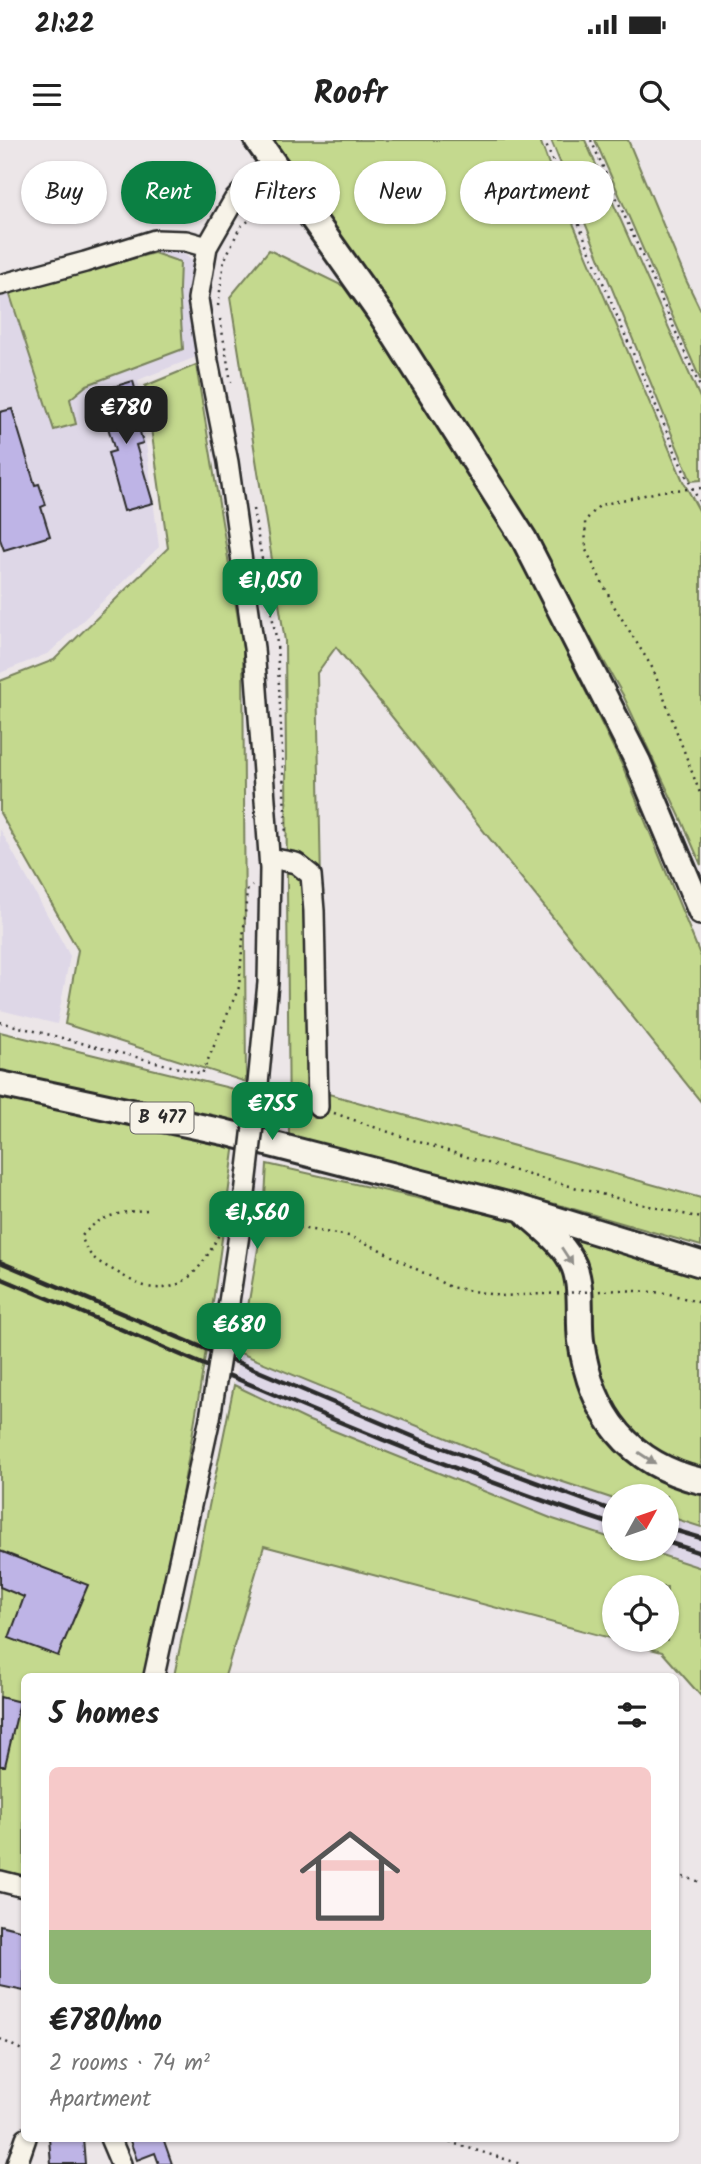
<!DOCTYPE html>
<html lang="en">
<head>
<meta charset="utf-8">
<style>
	:root { --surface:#fff; --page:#f2f2f2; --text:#222; --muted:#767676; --accent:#0b8043 }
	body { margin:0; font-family:Kalam,sans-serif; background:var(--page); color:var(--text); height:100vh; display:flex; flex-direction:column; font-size:26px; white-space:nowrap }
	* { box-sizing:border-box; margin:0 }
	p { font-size:23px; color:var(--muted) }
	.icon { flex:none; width:38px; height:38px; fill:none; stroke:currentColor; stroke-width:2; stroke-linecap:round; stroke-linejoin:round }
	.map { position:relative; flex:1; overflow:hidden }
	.side { position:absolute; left:21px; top:1533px; width:658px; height:469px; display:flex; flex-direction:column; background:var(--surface); border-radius:10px; box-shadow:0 2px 5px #0004 }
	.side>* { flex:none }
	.top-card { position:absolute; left:21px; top:21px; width:660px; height:63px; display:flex; gap:14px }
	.needle { width:46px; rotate:50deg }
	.fabs { position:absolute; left:602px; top:1344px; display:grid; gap:14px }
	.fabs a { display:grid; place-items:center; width:77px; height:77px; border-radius:50%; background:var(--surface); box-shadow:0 2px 5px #0004; font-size:35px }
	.price { position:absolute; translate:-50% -60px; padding:0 16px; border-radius:14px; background:var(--accent); color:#fff; font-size:23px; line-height:46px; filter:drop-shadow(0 2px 4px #0008) }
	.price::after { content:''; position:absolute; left:50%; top:42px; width:21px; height:16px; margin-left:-10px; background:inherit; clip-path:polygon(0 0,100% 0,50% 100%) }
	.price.current { background:#222; color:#fff }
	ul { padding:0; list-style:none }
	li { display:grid; align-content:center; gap:14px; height:371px; padding:0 28px }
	li span { display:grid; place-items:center; height:217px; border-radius:10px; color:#555 }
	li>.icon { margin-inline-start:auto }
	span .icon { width:126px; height:126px; fill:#fffc; stroke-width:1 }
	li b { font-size:30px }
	h2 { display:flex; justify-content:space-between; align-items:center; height:84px; padding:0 28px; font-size:30px }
	.chip { padding:0 24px; border-radius:32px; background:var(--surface); box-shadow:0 2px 5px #0004; font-size:24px; line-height:63px }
	.chip.current { background:var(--accent); color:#fff }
	.status { display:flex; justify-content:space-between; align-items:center; height:49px; padding:0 35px; background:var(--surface); direction:ltr }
	.status svg { height:19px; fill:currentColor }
	header { display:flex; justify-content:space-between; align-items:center; height:91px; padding:0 28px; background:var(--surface); font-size:32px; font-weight:800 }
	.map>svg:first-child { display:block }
	.built { fill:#ded7e7 }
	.green { fill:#c4d98e; stroke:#78825c; stroke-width:2 }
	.building { fill:#beb4e6; stroke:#2b2b2b; stroke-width:2 }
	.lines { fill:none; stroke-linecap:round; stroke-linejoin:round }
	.minor-casing { stroke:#2b2b2b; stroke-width:24 }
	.major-casing { stroke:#2b2b2b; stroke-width:30 }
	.path { stroke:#2b2b2b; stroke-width:2.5; stroke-dasharray:2 5; stroke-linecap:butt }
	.minor { stroke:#f7f3e8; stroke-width:19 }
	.major { stroke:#f7f3e8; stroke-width:24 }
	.rail { stroke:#2b2b2b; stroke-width:4.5 }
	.minor-bridge-casing { stroke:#2b2b2b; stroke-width:24; stroke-linecap:butt }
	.path-bridge { stroke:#2b2b2b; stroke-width:2.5; stroke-dasharray:2 5; stroke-linecap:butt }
	.minor-bridge { stroke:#f7f3e8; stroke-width:19 }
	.oneway { fill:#918f8a }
	.labels { text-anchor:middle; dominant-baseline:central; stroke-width:7; stroke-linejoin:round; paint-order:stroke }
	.shield { fill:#f7f3e8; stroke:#686764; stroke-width:2 }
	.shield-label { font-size:19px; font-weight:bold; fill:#2b2b2b }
</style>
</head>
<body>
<div class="status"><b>21:22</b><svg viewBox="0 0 49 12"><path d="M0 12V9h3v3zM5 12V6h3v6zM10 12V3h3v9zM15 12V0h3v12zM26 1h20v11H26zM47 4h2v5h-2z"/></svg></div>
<header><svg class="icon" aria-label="menu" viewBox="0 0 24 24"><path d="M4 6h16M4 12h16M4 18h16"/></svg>Roofr<svg class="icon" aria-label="search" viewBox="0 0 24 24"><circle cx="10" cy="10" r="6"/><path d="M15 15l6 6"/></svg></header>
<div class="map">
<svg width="701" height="2024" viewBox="0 0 701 2024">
	<rect width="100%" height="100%" fill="#ece6e8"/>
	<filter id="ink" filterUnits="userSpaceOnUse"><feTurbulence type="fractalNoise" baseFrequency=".0143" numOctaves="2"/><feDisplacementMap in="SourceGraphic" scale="14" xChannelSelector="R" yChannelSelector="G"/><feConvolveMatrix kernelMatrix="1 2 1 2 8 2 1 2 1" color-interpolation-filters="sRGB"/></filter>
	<g filter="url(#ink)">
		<path class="built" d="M156,103L182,112L192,121L186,158L196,217L138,240L159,407L49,513L0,533V150Z
			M0,689L70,816L57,884L0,870Z
			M240,1213L515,1326L614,1359V1399L553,1379L307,1280L234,1245Z
			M667,1376L701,1387V1428L643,1409H667Z"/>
		<path class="green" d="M268,0H540L555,41L683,341L701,374V725L682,681L623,555L532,394Z
			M551,0H585L701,260V340L691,341Z
			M595,0H628L686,140L701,171V241Z
			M269,110L343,146L372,186L513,404L623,627L701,817V962L336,507L317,533L325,953L701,1058V1106L563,1066L289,995L285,501L230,157Z
			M154,113L180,122L179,150L183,209L87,245L70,259L76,284L54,290L9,152Z
			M196,225L243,509L246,942L65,884L78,810L0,673V541L54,520L168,408L145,246Z
			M0,892L242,951C216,1147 190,1344 144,1536H24V1736L0,1730Z
			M267,1024L568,1092L701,1132V1387L667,1376V1356H614V1359L515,1326L240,1213L264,1074Z
			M234,1245L307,1280L553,1379L614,1399V1409H643L701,1428V1556L662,1512L616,1500H667V1447H614V1499L264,1406L225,1536H174Z"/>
		<path class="building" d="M133,241L137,256L133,257L143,291L140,292L143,303L136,305L153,363L124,371L108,313L115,311L99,257L114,252L113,247Z
			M12,269L35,345L39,344L46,365L41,367L50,396L4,410L0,399V272Z
			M0,1411L88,1445L58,1516L9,1498L24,1457L0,1447Z
			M0,1557L20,1562L5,1626H0Z
			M0,1785L24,1791V1851L0,1846Z
			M49,1998H83L85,2024H51Z
			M129,1998H163L172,2024H159L155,2013L137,2020Z"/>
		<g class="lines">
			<defs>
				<path id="minor" d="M0,145L85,122L155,100L186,101L207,107
					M270,718L296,723L311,735L314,771L318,967
					M258,944L268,843L270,729L254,508L228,322L208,221L198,159L207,107L234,60L258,35L273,23
					M229,1162L245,1054
					M154,1536L210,1278
					M0,1741L24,1747
					M110,1998L121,2024
					M17,2024L26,1998"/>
				<path id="major" d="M257,0L382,176L524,399L638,622L701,772
					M0,944L224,992L519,1068L701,1124
					M528,1075C545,1090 565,1105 574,1126C583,1149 578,1177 581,1201C591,1273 628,1324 701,1341"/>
			</defs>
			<use href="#minor" class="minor-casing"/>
			<use href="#major" class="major-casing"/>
			<path class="path" d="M544,0C579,84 613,169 650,252C667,290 680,328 701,364
				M591,0L701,249
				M218,166L224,121L240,87L275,62
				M220,179L231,242
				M701,348L662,351L600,365L585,381L586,410L614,466L653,529L701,656
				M253,369L277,503L286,696
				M0,882L202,934L239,847L247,751L252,746
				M334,973C454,1016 576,1050 701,1078
				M147,1070C121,1072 99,1075 82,1096C86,1116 98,1122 115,1131C127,1138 140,1147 155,1148C190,1151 208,1117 221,1090
				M257,1081L349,1096L375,1107L450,1147L501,1156L543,1154
				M621,1150L666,1153L701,1163
				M676,1735L701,1742
				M0,1899L24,1911
				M436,1998L521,2024"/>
			<use href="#minor" class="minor"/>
			<use href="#major" class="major"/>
			<path class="rail" d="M0,1122L419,1299L614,1371
				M0,1138C204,1223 404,1316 614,1385
				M667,1388L701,1398
				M667,1402L701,1413"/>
			<defs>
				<path id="minor-bridge" d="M245,1054L258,944
					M210,1278L229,1162"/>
			</defs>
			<use href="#minor-bridge" class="minor-bridge-casing"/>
			<path class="path-bridge" d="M543,1154L621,1150"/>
			<use href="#minor-bridge" class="minor-bridge"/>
		</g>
		<defs><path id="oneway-solid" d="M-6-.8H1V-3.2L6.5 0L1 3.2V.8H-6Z" transform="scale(1.75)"/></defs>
		<g class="oneway">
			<use href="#oneway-solid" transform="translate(567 1116) rotate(57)"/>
			<use href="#oneway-solid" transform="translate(647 1318) rotate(33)"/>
		</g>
	</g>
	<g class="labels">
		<rect class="shield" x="130.5" y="962.5" width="63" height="31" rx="5"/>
		<g class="shield-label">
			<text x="162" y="978">B 477</text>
		</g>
	</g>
</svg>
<div class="fabs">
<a><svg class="needle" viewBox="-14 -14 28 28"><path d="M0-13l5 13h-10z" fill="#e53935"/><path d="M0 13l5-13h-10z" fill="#767676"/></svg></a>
<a><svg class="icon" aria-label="locate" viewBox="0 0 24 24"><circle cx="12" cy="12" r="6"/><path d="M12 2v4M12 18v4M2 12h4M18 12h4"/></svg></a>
</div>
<b class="price current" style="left:126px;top:306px">€780</b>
<b class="price" style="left:270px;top:479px">€1,050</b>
<b class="price" style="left:272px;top:1002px">€755</b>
<b class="price" style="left:257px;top:1111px">€1,560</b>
<b class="price" style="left:239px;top:1223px">€680</b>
<div class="top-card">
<a class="chip">Buy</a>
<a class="chip current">Rent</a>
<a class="chip">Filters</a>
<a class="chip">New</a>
<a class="chip">Apartment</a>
</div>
<section class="side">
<h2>5 homes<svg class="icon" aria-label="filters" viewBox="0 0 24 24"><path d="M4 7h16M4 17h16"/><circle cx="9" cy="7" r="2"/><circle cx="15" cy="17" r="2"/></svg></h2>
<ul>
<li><span style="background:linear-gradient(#f6c9c9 75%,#8fb573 0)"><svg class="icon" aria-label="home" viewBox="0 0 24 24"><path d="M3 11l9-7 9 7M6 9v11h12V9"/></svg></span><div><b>€780/mo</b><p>2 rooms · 74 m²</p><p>Apartment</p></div></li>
</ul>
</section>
</div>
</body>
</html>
